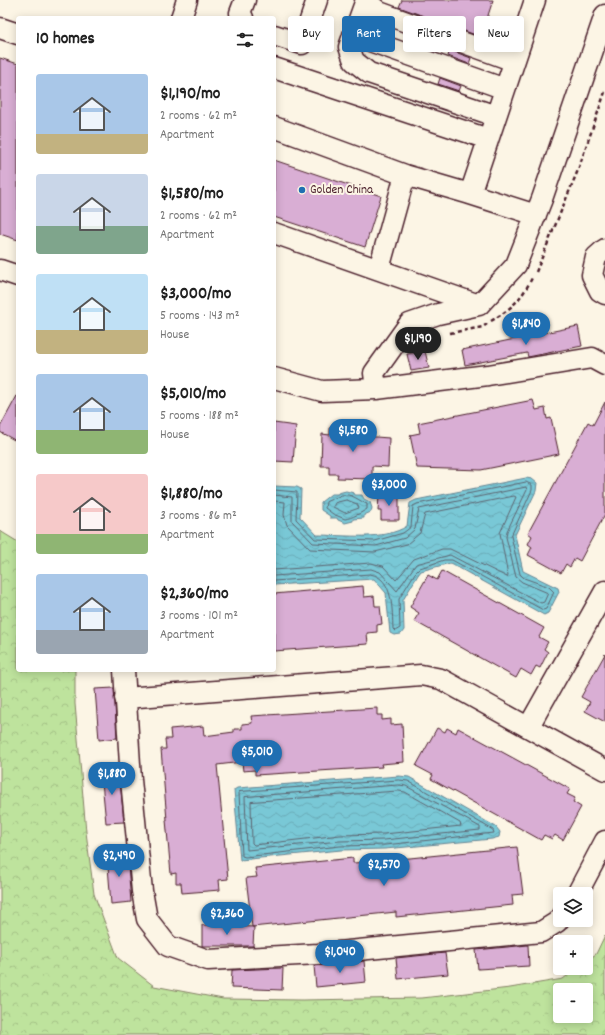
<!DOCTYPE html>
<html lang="en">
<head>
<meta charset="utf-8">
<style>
	:root { --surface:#fff; --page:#f6f6f6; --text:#222; --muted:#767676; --accent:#1f6fb2 }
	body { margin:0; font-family:Dekko,sans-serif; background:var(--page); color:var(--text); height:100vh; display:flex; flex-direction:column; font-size:15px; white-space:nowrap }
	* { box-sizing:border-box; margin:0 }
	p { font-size:13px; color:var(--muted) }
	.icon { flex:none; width:22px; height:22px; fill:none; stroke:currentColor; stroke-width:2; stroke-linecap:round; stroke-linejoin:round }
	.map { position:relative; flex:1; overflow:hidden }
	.drawer { position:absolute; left:16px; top:16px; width:260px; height:656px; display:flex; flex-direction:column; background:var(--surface); border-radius:4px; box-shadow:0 2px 10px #0003 }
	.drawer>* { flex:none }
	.hud { position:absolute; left:288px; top:16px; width:257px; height:36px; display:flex; gap:8px }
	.controls { position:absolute; left:553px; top:887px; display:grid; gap:8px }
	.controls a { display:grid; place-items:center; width:40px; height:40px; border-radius:4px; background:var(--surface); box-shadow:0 2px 10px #0003; font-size:20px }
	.price { position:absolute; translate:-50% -34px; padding:0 9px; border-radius:14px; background:var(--accent); color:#fff; font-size:13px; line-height:26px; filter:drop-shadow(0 1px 2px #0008) }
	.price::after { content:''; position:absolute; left:50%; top:24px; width:12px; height:9px; margin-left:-6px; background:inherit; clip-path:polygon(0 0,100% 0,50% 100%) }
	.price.active { background:#222; color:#fff }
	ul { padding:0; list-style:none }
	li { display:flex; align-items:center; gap:12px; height:100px; padding:0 20px }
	li span { display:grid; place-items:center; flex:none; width:112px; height:80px; border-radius:4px; color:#555 }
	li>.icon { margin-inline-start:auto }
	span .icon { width:48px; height:48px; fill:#fffc; stroke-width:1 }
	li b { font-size:17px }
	h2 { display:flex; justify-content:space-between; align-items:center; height:48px; padding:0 20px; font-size:17px }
	.chip { padding:0 14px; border-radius:4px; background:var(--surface); box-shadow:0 2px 10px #0003; font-size:14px; line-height:36px }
	.chip.active { background:var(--accent); color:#fff }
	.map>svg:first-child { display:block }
	.forest { fill:url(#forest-crowns); stroke:#848164; fill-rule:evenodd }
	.water { fill:url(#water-waves); stroke:#668492 }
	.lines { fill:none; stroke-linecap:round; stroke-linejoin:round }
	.shore { stroke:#5d636f; stroke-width:1 }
	.building { fill:#d9aed4; stroke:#4a1f2b }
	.minor-casing { stroke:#4a1f2b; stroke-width:23 }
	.path { stroke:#4a1f2b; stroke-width:2.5; stroke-dasharray:4 3; stroke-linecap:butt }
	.minor { stroke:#fcf5e5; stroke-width:20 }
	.poi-dot { fill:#1f6fb2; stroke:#fcf5e5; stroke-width:1.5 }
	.labels { text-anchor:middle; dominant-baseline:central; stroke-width:4; stroke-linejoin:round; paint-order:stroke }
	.poi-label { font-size:13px; fill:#4a1f2b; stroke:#fcf5e5; text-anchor:start }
</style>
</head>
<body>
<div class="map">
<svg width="605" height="1035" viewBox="0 0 605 1035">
	<defs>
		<pattern id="forest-crowns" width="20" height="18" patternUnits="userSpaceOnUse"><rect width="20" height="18" fill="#bee39d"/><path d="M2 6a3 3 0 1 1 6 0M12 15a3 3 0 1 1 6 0" fill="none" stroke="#a5c287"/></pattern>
		<pattern id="water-waves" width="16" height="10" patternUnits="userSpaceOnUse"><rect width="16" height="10" fill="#79c8d6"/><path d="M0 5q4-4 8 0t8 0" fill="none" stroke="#6aabb8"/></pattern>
	</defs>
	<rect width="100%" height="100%" fill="#fcf5e5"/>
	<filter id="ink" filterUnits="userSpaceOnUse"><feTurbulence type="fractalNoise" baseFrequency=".025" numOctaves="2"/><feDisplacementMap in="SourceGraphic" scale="8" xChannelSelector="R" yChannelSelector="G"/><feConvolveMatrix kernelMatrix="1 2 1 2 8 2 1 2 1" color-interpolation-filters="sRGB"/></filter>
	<g filter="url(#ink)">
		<path class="forest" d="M0,531L18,542V670H75V704L86,832L94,894L118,958L154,986L223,999L302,1000L422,998L510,988L563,979L577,968H586V961L596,954L605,935V1035H0ZM560,990H586V1016H560Z"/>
		<path class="water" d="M526,478L532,479L537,483L536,491L515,535L523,571L558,588L559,592L548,613L544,615L450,563L421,571L418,575L403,600L404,630L401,634L394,635L390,633L386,593L374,579L274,585V486L297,487L301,489L300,517L317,535C343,535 385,541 407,526L410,503L416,500Z
			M346,491L354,493L355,495H362L364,499L370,502L372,508L371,512L364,515V518L353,519V521L345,523L338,520L337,518H330V516L321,510V502L331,494H338V493Z
			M399,776L409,777L496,827L500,832L499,837L492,839L385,849L341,850L240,860L234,790L237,788Z"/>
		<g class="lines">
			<path class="shore" d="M274,490L297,492L296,519L315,539L375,541L403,533L411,527L413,506L417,504L526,482L532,485V490L511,536L520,574L524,578L549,587L554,592L546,609L543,610L452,560H444L420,568L415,573L399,599L400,628L395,631L393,629C392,611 394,578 370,574L274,581
				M274,495L292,497V521L313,543L376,546L405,538L415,529L419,509L526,487L527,490L507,531L506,537L516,577L522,582L548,593L544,602L541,603L450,555L416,564L397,591L380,572L371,569L274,576
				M342,495C352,493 359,501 367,504V509C361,513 352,518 345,519L333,514L325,508L326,502Z
				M347,500L357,504L359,508L345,513L333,507L335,503Z
				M274,501L285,502L284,515L287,525L310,549L375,552L407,544L420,533L425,514L514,496L516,497L500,533L508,575L507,577L450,549H442L414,559L396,580L383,566L371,563L274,570
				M399,780L408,781L493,830L494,833L385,845L340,846L245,857L242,856L239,792Z
				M399,785L406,786L480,827V830L384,840L340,841L247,850L245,797Z
				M399,791L405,792L460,823L461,826L384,834L340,835L254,845L252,843L251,802Z"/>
		</g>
		<path class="building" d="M402,0H493L481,37L399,7Z
			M450,50L471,58L469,64L448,56Z
			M0,58L18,64V240L0,234Z
			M440,78L461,86L459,91L438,84Z
			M274,160L381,196L365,247L274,217Z
			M578,326L582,346L528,357L527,353L465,365L462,350Z
			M425,351L429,368L411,371L407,354Z
			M18,394V442L0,432V427Z
			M533,400L536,410L545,408L547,419L551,418L559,454L481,470L417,468L410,435L420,433L418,423Z
			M605,402V514L580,561L575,558L570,567L566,564L561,573L528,555L532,547L528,544L532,536L528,533L588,422L593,425Z
			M274,423L296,426L293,462L274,461Z
			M339,424H354V429H364L363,436L389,438L388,467L372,466V479L337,478L338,474H329V466H321L322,434L330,435V427L339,428Z
			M379,495H399V520H381V511H378Z
			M442,571L544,628L539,637L548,642L544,649L548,652L540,668L536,666L531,675L521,669L516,678L414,621L419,613L410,607L428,575L437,580Z
			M363,586L364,597L374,596L375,606H380L382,624L377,625V632L367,633L368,644L274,651V594Z
			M605,654V722L585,711L590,702L581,697Z
			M114,688L117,738L99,740L95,689Z
			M377,708V715H382V720L391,719V725L402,724L404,762L381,764L382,767L255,775V770L243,771L242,762L217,765L228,879L219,880L220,890L182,893L181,883H176V873L171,874L166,820H167L161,749H166L165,739H171L170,729L203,726L204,736L234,732V729H242V724L252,723L251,716Z
			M437,728L445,732L447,728L456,733L458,728L570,789L567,794L575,798L573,802L581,807L563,840L555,835L552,839L544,835L541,840L431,779L433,775L416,766Z
			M119,770L124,822L106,823L101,771Z
			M517,847L523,894L512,895L513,905L396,917V912L252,927L246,878L257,877L255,868L353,858V863L371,862Z
			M127,853L131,902L111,904L107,854Z
			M202,925L254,927L253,946H202Z
			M528,945L529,966L478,969L476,950Z
			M445,953L448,974L398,979L396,958Z
			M364,961L366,982L316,987L314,966Z
			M283,968L282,990L231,988L232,970Z"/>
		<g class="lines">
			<defs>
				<path id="minor" d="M366,0L349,47L354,61L369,73L496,116
					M535,0L470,194L536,215
					M366,1L379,12L514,61
					M181,18L187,0
					M243,18L240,13L245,0
					M0,28L18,34
					M274,35L302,44L317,0
					M353,35L505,89
					M274,68L488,139
					M274,127L405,175
					M274,233L479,305
					M605,249L596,257L592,275L600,291L605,294
					M379,269L405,175L470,194
					M0,270L18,276
					M274,378L322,391L376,389L488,375L592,358L605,365
					M376,389L374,373L409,324L438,314L479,305L516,265L542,199L605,15
					M124,670L131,780L142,891L147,919L168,946L208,960L318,954L541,932L557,922L560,918
					M125,698L421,675L441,679L605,770
					M529,726L605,591
					M577,894L605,841"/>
			</defs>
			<use href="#minor" class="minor-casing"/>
			<path class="path" d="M536,272L578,170L605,92
				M491,321C513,308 522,298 533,276
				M450,333L483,327L487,324"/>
			<use href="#minor" class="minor"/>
		</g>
	</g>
	<circle class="poi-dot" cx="302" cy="190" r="4"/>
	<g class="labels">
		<g class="poi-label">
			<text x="310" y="190">Golden China</text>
		</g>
	</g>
</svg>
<div class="controls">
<a><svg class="icon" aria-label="layers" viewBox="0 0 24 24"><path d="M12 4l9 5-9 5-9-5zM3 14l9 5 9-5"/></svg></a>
<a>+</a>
<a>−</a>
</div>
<b class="price" style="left:526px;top:346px">$1,840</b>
<b class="price active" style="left:418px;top:361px">$1,190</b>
<b class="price" style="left:353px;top:453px">$1,580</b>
<b class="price" style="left:389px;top:507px">$3,000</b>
<b class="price" style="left:257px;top:774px">$5,010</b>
<b class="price" style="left:112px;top:796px">$1,880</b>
<b class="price" style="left:119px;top:878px">$2,490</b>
<b class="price" style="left:384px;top:887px">$2,570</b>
<b class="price" style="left:227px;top:936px">$2,360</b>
<b class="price" style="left:340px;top:974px">$1,040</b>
<div class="hud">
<a class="chip">Buy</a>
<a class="chip active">Rent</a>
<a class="chip">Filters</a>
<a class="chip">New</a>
</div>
<section class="drawer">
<h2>10 homes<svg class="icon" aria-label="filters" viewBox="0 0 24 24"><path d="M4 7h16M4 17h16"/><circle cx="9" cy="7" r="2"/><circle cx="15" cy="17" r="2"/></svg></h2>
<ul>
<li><span style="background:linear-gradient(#a9c7e8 75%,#c2b280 0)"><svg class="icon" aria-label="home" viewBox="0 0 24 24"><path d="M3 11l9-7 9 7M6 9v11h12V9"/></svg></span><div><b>$1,190/mo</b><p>2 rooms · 62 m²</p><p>Apartment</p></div></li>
<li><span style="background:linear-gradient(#c9d6e8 65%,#7fa58c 0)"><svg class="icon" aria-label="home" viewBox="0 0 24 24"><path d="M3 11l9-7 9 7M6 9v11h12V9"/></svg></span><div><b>$1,580/mo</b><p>2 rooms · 62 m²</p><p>Apartment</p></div></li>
<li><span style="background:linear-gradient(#bfe0f5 70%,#c2b280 0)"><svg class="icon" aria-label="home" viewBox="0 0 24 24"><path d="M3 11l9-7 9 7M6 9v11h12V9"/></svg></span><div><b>$3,000/mo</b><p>5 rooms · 143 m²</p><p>House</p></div></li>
<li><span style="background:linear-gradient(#a9c7e8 70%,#8fb573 0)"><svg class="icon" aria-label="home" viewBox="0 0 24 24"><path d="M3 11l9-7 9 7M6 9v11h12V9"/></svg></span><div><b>$5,010/mo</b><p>5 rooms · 188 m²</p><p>House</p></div></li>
<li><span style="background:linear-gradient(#f6c9c9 75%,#8fb573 0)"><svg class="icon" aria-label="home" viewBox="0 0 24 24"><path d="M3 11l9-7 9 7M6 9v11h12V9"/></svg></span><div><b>$1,880/mo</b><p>3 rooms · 86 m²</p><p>Apartment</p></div></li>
<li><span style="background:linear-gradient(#a9c7e8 70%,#9aa5b1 0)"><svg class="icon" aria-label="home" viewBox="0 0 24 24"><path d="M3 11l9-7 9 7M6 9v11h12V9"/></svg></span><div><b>$2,360/mo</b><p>3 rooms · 101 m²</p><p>Apartment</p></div></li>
</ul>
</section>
</div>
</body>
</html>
